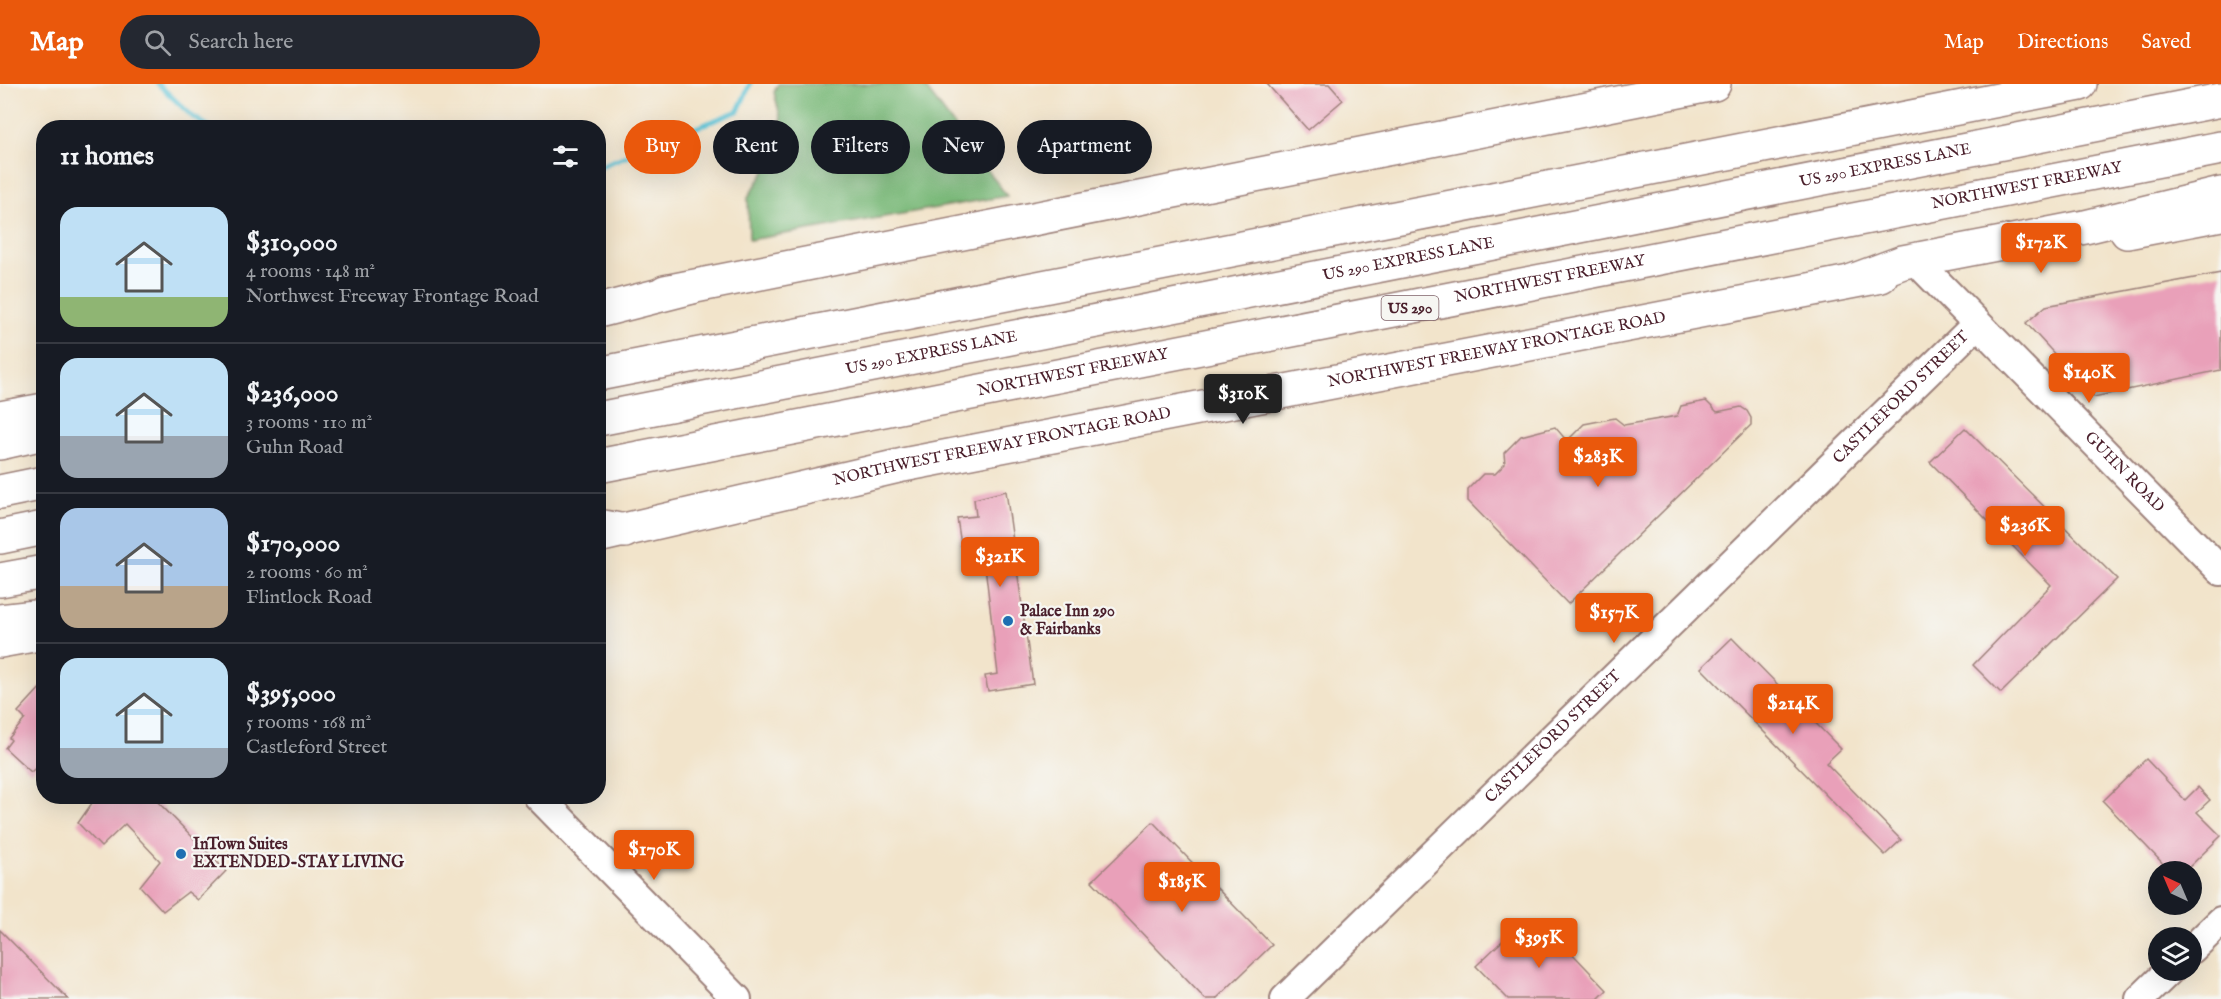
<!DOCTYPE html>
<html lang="en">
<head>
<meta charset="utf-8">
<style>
	:root { --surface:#171b24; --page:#242831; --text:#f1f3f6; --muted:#9ea1a6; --line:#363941; --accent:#ea580c }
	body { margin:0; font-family:"IM FELL English",serif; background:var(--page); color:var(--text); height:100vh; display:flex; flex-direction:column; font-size:22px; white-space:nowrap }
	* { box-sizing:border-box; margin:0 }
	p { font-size:20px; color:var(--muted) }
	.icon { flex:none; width:33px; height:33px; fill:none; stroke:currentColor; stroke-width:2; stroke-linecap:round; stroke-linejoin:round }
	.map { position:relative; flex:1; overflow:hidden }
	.side { position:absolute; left:36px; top:36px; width:570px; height:684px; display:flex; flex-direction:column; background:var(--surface); border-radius:24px; box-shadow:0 6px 24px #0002 }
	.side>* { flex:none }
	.guide { position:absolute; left:624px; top:36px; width:570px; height:54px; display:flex; gap:12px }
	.needle { width:39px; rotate:316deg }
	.buttons { position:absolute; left:2148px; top:777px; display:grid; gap:12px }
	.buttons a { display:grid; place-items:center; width:54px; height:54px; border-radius:50%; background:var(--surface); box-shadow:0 6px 24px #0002; font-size:30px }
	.price { position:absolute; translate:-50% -51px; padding:0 14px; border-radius:6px; background:var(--accent); color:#fff; font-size:20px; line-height:39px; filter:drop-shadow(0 2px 3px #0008) }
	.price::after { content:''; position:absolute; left:50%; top:36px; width:18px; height:14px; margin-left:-9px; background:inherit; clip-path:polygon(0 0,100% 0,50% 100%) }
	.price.on { background:#222; color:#fff }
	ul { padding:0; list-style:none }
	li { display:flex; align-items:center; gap:18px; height:150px; padding:0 24px }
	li+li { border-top:2px solid var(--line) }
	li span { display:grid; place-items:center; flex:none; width:168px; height:120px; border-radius:18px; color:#555 }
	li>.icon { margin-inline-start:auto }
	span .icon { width:72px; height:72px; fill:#fffc; stroke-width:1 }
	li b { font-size:26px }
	h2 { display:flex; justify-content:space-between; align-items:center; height:72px; padding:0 24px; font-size:26px }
	.tag { padding:0 21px; border-radius:27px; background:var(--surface); box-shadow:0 6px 24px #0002; font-size:21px; line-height:54px }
	.tag.on { background:var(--accent); color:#fff }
	header { display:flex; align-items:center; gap:36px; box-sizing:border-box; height:84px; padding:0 30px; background:var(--accent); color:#fff }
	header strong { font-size:28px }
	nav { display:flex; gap:33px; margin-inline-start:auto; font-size:21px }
	.search { width:420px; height:54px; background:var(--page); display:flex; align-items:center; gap:15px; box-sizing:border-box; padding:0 21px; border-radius:33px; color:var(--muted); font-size:22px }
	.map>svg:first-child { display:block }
	.forest { fill:#7cba7a; stroke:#636c52; stroke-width:1.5 }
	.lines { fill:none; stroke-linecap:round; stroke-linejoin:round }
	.stream { stroke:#5ac3d6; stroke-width:5 }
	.building { fill:#e9a0b9 }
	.minor-casing { stroke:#9e827b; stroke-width:32 }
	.major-casing { stroke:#9e827b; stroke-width:36 }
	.highway-casing { stroke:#9e827b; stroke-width:36 }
	.minor { stroke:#fff; stroke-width:28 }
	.major { stroke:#fff; stroke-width:33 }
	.highway { stroke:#fff; stroke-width:33 }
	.poi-dot { fill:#1f6fb2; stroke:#f6f6f2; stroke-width:2 }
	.labels { text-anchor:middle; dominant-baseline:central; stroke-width:4.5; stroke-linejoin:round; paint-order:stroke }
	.shield { fill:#f6f6f2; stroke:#7e6067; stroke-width:1.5 }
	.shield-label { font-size:15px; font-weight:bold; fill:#4a1f2b }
	.street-label { font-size:16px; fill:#4a1f2b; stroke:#f6f6f2 }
	.poi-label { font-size:16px; font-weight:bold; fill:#4a1f2b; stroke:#f6f6f2; text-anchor:start }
</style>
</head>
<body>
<header>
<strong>Map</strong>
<div class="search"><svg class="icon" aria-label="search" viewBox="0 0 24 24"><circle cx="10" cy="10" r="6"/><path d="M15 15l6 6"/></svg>Search here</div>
<nav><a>Map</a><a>Directions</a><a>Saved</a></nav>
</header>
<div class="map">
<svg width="2221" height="915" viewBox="0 0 2221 915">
	<rect width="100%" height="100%" fill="#f6f6f2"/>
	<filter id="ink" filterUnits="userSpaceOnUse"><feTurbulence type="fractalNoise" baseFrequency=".0167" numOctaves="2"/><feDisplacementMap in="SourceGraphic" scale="12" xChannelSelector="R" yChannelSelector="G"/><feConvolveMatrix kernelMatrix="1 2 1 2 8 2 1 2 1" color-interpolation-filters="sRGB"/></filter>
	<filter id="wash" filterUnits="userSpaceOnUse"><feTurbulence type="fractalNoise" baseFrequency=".008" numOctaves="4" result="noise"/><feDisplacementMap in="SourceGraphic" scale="24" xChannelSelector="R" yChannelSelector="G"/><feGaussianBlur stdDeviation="1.35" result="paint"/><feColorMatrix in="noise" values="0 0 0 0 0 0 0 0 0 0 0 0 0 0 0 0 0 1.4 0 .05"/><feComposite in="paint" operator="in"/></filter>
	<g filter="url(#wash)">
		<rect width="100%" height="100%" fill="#f2e4cb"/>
		<path class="forest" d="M778,0H927L925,3L1007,112L749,156L748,113L786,55L774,8Z"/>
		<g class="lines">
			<path class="stream" d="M158,0L193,33L211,44
				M598,83L738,27L750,0"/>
		</g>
		<g id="blocks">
			<path class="building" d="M1267,0H1329L1343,16L1308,46Z
				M2221,189V286L2094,313L2026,239L2046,222Z
				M1706,317L1717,328L1741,323L1747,327L1751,334V341L1568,520L1468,417V405L1483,390H1495L1505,380L1504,369L1521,352L1555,343L1567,357L1584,340L1615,334L1624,341L1677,332L1681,322Z
				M1965,344L2117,495L2001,609L1973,581L2051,501L1930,378Z
				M1006,407L1033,600L988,607L985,592L998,590L985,482L974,483L969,459L961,461L957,434L976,432L974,415Z
				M1732,554L1841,665L1826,679L1901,756L1885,771L1701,584Z
				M44,600V676L31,688L5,664L11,656L9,654L25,635L18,628Z
				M2146,675L2185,716L2198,703L2210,716L2197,728L2221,752L2184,788H2171L2103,717Z
				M97,712H152L226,787L198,816L188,808L163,827L140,802L160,777L125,740L101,763L78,739Z
				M1153,738L1272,861L1216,915H1205L1092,797Z
				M1520,840L1535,855L1547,843L1607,906L1598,915H1508L1476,882Z
				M0,846L68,915H0Z"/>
		</g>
	</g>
	<g filter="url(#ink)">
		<use href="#blocks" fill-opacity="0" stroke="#9e827b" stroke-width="1.5"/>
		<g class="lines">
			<defs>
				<g id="minor">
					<path id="s1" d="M1925,186L2221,487"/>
					<path d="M538,712L737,915"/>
					<path d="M2192,865L2221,837"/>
					<path id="s2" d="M1285,915L1977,240"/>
					<path d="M2140,915L2170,886"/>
				</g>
				<g id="major">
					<path d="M2127,148L2221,130"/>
					<path d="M665,208L1714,0"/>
					<path d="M0,334L44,326"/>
					<path id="s3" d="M598,452L903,381L1881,192"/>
					<path d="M0,557L44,549"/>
				</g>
				<g id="highway">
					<path d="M1852,197L1903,178L2085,143L2221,110"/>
					<path d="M598,227L692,203"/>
					<path d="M598,290L2080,0"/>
					<path id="s4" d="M598,335L2221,16"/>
					<path d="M0,359L44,349"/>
					<path id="s5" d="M598,382L2221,64"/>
					<path d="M0,408L44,399"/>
					<path d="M598,442L625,447"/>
					<path d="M0,453L44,444"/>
					<path d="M0,496L44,488"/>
					<path d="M0,537L44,532"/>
				</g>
			</defs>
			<use href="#minor" class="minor-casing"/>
			<use href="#major" class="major-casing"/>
			<use href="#highway" class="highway-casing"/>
			<use href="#minor" class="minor"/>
			<use href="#major" class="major"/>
			<use href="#highway" class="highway"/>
		</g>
	</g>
	<g class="poi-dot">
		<circle cx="1008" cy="537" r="6"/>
		<circle cx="181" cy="770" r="6"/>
	</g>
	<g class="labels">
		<rect class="shield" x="1381.5" y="212" width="57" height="24" rx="4.5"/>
		<g class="shield-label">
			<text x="1410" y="224">US 290</text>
		</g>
		<g class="street-label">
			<text stroke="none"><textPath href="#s4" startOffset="1312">US 290 EXPRESS LANE</textPath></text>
			<text stroke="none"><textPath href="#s5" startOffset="1456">NORTHWEST FREEWAY</textPath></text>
			<text stroke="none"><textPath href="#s4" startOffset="826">US 290 EXPRESS LANE</textPath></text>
			<text stroke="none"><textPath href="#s5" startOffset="970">NORTHWEST FREEWAY</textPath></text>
			<text stroke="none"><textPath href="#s3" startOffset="918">NORTHWEST FREEWAY FRONTAGE ROAD</textPath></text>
			<text stroke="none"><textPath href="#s4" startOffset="340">US 290 EXPRESS LANE</textPath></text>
			<text stroke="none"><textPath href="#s5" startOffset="484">NORTHWEST FREEWAY</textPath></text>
			<text stroke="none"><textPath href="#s2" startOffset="861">CASTLEFORD STREET</textPath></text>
			<text stroke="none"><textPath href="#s3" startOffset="414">NORTHWEST FREEWAY FRONTAGE ROAD</textPath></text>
			<text stroke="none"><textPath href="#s1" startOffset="284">GUHN ROAD</textPath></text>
			<text stroke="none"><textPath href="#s2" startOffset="375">CASTLEFORD STREET</textPath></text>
		</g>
		<g class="poi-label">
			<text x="1020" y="528">Palace Inn 290<tspan x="1020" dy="18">&amp; Fairbanks</tspan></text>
			<text x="193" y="761">InTown Suites<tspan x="193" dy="18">EXTENDED-STAY LIVING</tspan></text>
		</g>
	</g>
</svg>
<div class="buttons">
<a><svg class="needle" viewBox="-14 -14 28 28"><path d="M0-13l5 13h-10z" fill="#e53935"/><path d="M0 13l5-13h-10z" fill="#9ea1a6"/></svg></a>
<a><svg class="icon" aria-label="layers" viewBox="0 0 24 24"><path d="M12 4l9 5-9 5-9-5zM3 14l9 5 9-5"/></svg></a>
</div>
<b class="price" style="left:2041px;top:190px">$172K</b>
<b class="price" style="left:2089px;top:320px">$140K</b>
<b class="price on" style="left:1243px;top:341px">$310K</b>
<b class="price" style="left:1598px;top:404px">$283K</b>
<b class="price" style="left:2025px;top:473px">$236K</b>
<b class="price" style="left:1000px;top:504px">$321K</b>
<b class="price" style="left:1614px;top:560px">$157K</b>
<b class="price" style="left:1793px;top:651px">$214K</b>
<b class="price" style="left:654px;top:797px">$170K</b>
<b class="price" style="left:1182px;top:829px">$185K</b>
<b class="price" style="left:1539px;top:885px">$395K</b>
<div class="guide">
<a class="tag on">Buy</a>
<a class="tag">Rent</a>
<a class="tag">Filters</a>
<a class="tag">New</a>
<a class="tag">Apartment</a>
</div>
<section class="side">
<h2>11 homes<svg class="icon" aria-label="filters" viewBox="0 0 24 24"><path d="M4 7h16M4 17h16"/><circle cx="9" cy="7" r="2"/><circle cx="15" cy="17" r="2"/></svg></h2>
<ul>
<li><span style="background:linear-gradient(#bfe0f5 75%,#8fb573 0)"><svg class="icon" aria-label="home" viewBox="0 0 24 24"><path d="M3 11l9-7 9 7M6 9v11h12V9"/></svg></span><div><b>$310,000</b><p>4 rooms · 148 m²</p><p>Northwest Freeway Frontage Road</p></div></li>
<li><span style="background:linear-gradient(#bfe0f5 65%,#9aa5b1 0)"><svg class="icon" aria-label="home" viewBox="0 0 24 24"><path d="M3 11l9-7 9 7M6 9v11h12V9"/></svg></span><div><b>$236,000</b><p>3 rooms · 110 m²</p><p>Guhn Road</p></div></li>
<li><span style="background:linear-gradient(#a9c7e8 65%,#b9a48a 0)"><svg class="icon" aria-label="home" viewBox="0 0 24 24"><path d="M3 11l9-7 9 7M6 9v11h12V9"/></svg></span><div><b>$170,000</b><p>2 rooms · 60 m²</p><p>Flintlock Road</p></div></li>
<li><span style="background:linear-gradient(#bfe0f5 75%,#9aa5b1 0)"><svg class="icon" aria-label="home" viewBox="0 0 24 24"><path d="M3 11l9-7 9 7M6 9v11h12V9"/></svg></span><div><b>$395,000</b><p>5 rooms · 168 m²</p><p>Castleford Street</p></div></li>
</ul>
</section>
</div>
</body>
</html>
